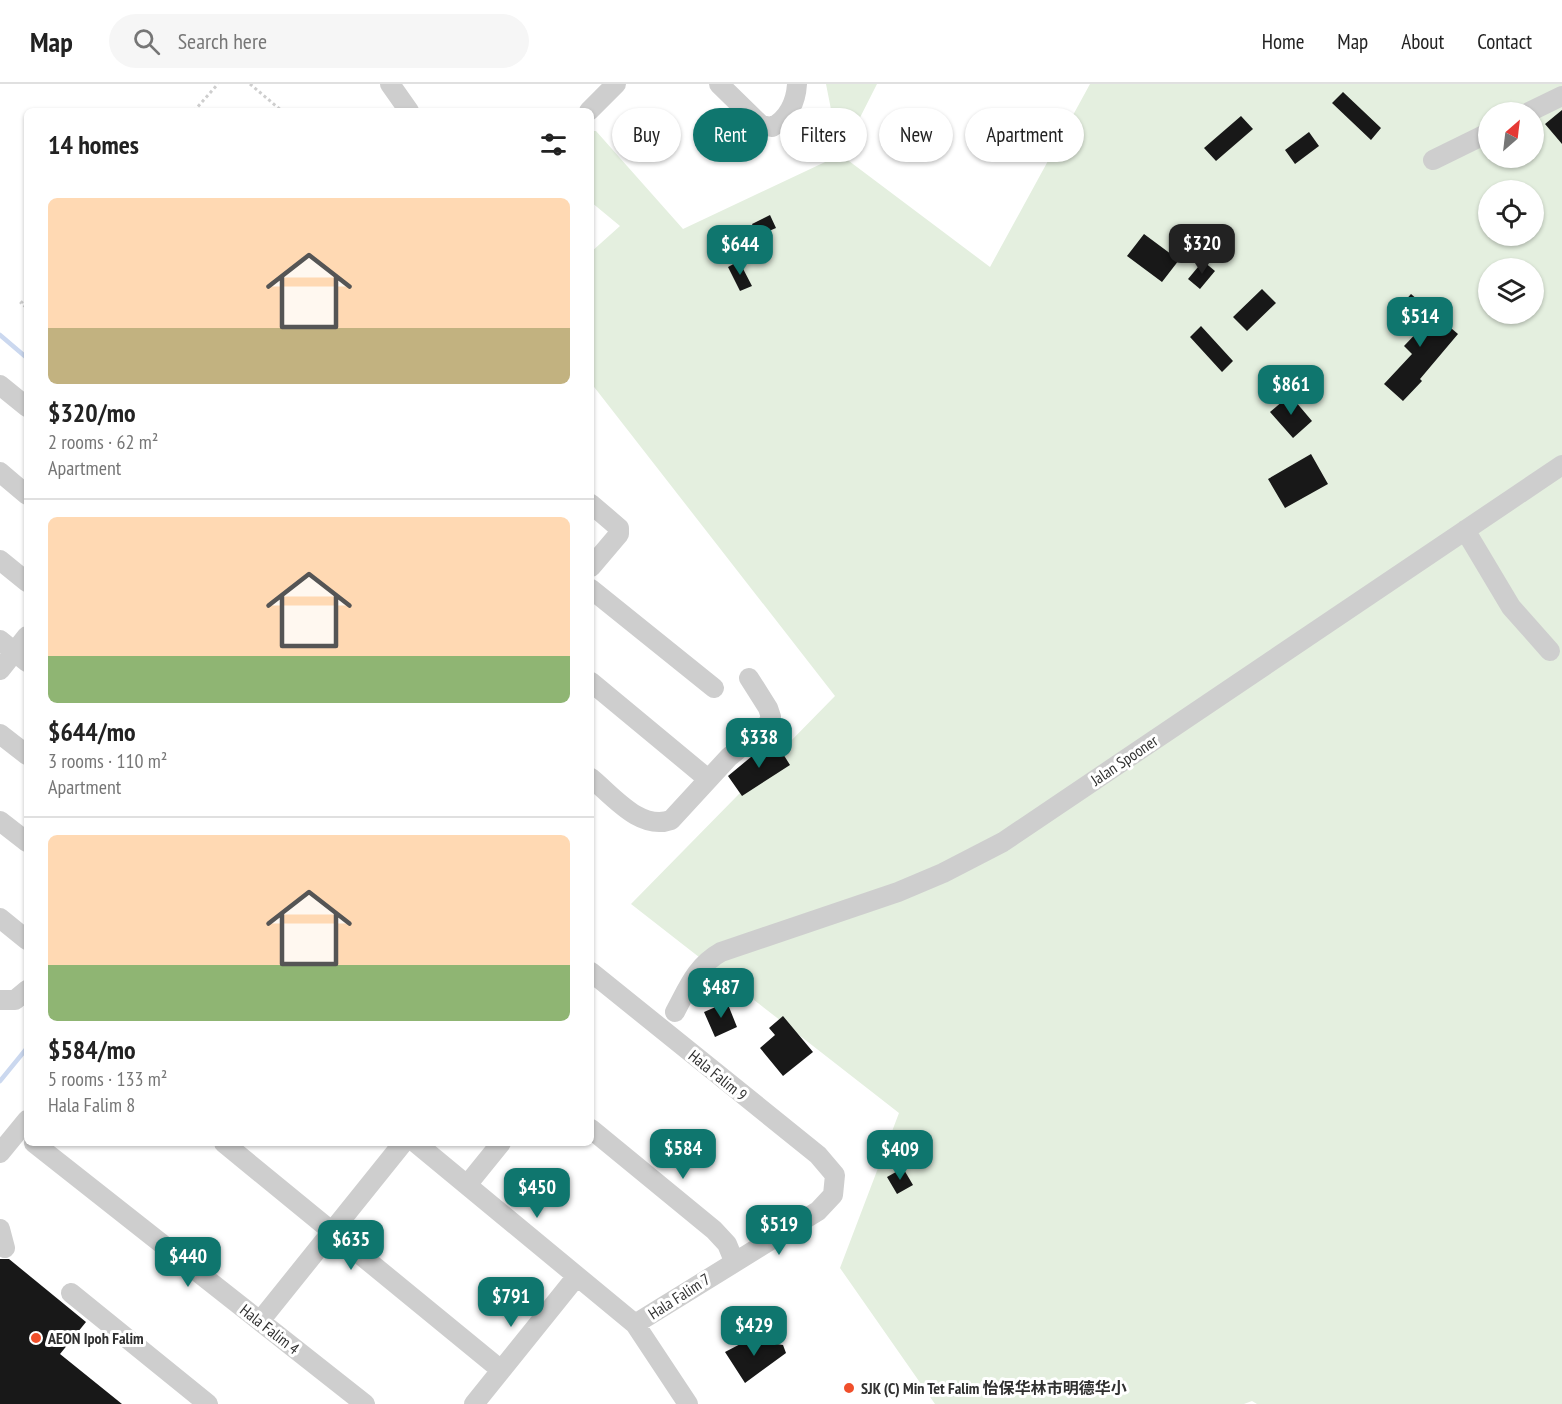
<!DOCTYPE html>
<html lang="en">
<head>
<meta charset="utf-8">
<style>
	:root { --surface:#fff; --page:#f6f6f6; --text:#222; --muted:#767676; --line:#e0e0e0; --accent:#0f766e }
	body { margin:0; font-family:"PT Sans Narrow","Noto Sans SC",sans-serif; background:var(--page); color:var(--text); height:100vh; display:flex; flex-direction:column; font-size:22px; white-space:nowrap }
	* { box-sizing:border-box; margin:0 }
	p { font-size:20px; color:var(--muted) }
	.icon { flex:none; width:33px; height:33px; fill:none; stroke:currentColor; stroke-width:2; stroke-linecap:round; stroke-linejoin:round }
	.map { position:relative; flex:1; overflow:hidden }
	.panel { position:absolute; left:24px; top:24px; width:570px; height:1038px; display:flex; flex-direction:column; background:var(--surface); border-radius:9px; box-shadow:0 2px 4px #0004 }
	.panel>* { flex:none }
	.hud { position:absolute; left:612px; top:24px; width:570px; height:54px; display:flex; gap:12px }
	.needle { width:39px; rotate:28deg }
	.controls { position:absolute; left:1478px; top:18px; display:grid; gap:12px }
	.controls a { display:grid; place-items:center; width:66px; height:66px; border-radius:50%; background:var(--surface); box-shadow:0 2px 4px #0004; font-size:30px }
	.price { position:absolute; translate:-50% -51px; padding:0 14px; border-radius:12px; background:var(--accent); color:#fff; font-size:20px; line-height:39px; filter:drop-shadow(0 2px 3px #0008) }
	.price::after { content:''; position:absolute; left:50%; top:36px; width:18px; height:14px; margin-left:-9px; background:inherit; clip-path:polygon(0 0,100% 0,50% 100%) }
	.price.active { background:#222; color:#fff }
	ul { padding:0; list-style:none }
	li { display:grid; align-content:center; gap:12px; height:318px; padding:0 24px }
	li+li { border-top:2px solid var(--line) }
	li span { display:grid; place-items:center; height:186px; border-radius:9px; color:#555 }
	li>.icon { margin-inline-start:auto }
	span .icon { width:108px; height:108px; fill:#fffc; stroke-width:1 }
	li b { font-size:26px }
	h2 { display:flex; justify-content:space-between; align-items:center; height:72px; padding:0 24px; font-size:26px }
	.tag { padding:0 21px; border-radius:27px; background:var(--surface); box-shadow:0 2px 4px #0004; font-size:21px; line-height:54px }
	.tag.active { background:var(--accent); color:#fff }
	header { display:flex; align-items:center; gap:36px; box-sizing:border-box; height:84px; padding:0 30px; background:var(--surface); border-bottom:2px solid var(--line) }
	header strong { font-size:28px }
	nav { display:flex; gap:33px; margin-inline-start:auto; font-size:21px }
	.search { width:420px; height:54px; background:var(--page); display:flex; align-items:center; gap:15px; box-sizing:border-box; padding:0 21px; border-radius:33px; color:var(--muted); font-size:22px }
	.map>svg:first-child { display:block }
	.green { fill:#e4efdf; fill-rule:evenodd }
	.lines { fill:none; stroke-linecap:round; stroke-linejoin:round }
	.stream { stroke:#cbd8ef; stroke-width:4.5 }
	.building { fill:#181818 }
	.path { stroke:#cecece; stroke-width:3; stroke-dasharray:3 3; stroke-linecap:butt }
	.minor { stroke:#cecece; stroke-width:20 }
	.poi-dot { fill:#f04f2b; stroke:#fff; stroke-width:2 }
	.labels { text-anchor:middle; dominant-baseline:central; stroke-width:6; stroke-linejoin:round; paint-order:stroke }
	.street-label { font-size:16px; fill:#313131; stroke:#fff }
	.poi-label { font-size:16px; font-weight:bold; fill:#313131; stroke:#fff; text-anchor:start }
</style>
</head>
<body>
<header>
<strong>Map</strong>
<div class="search"><svg class="icon" aria-label="search" viewBox="0 0 24 24"><circle cx="10" cy="10" r="6"/><path d="M15 15l6 6"/></svg>Search here</div>
<nav><a>Home</a><a>Map</a><a>About</a><a>Contact</a></nav>
</header>
<div class="map">
<svg width="1562" height="1320" viewBox="0 0 1562 1320">
	<rect width="100%" height="100%" fill="#fff"/>
	<path class="green" d="M826,0H877L841,71L990,183L1090,0H1562V1320H1257L1252,1317L1244,1320H935L840,1184L899,1029L631,820L835,612L591,299V168L620,142L591,118V47H596L683,145L840,71ZM1488,28H1533V74H1488ZM1488,106H1533V152H1488ZM1488,184H1533V230H1488Z"/>
	<g class="lines">
		<path class="stream" d="M0,251L27,274
			M0,997L27,964"/>
	</g>
	<path class="building" d="M1343,8L1381,44L1371,56L1332,19Z
		M1562,26V60L1545,40Z
		M1241,32L1253,45L1216,77L1204,64Z
		M1309,48L1319,62L1295,80L1285,66Z
		M770,131L776,144L757,152L752,140Z
		M1144,150L1179,176L1162,198L1127,172Z
		M739,177L752,202L740,207L728,183Z
		M1203,177L1215,187L1200,205L1188,195Z
		M1262,205L1276,219L1247,247L1233,233Z
		M1411,210L1458,250L1420,295L1422,297L1403,317L1384,300L1412,270L1404,262L1423,242L1400,222Z
		M1201,242L1233,277L1222,288L1190,253Z
		M1290,311L1312,337L1293,354L1270,328Z
		M1311,370L1328,400L1285,424L1268,395Z
		M763,663L780,665L790,681L742,712L728,692Z
		M727,918L737,943L715,953L704,928Z
		M783,932L813,968L783,992L760,964L775,951L769,944Z
		M903,1084L913,1101L897,1110L887,1093Z
		M0,1175H9L86,1238L60,1270L122,1320H0Z
		M748,1256L783,1261L786,1269L745,1299L725,1268Z"/>
	<g class="lines">
		<path class="path" d="M250,0L282,27
			M194,27L218,0
			M27,213L21,219L27,224"/>
		<path class="minor" d="M390,0L409,27
			M719,0L761,41L772,43C788,35 796,18 797,0
			M589,27L616,0
			M1529,28L1562,12
			M1433,76L1488,49
			M0,301L27,323
			M0,388L27,411
			M591,420L619,444V450L591,483
			M1465,446L1511,523L1550,567
			M0,476L27,498
			M591,505L714,604
			M0,556L27,578
			M0,586L27,552
			M591,598L708,695
			M0,650L27,671
			M591,694C613,712 640,747 671,736L729,673L766,643L771,633L768,624L749,594
			M0,737L27,758
			M0,834L27,856
			M591,888L818,1071L835,1091L833,1111L818,1127L635,1240
			M0,916H15L27,906
			M675,928C688,904 696,882 721,868L898,808L943,789L1003,758L1562,381
			M591,1045L714,1146L727,1160L734,1177
			M34,1059L365,1320
			M224,1059L501,1286
			M416,1059L635,1240L688,1320
			M0,1069L27,1036
			M467,1101L501,1059
			M0,1145L5,1164
			M71,1209L208,1320
			M260,1237L403,1059
			M474,1320L577,1192"/>
	</g>
	<g class="poi-dot">
		<circle cx="36" cy="1254" r="6"/>
		<circle cx="849" cy="1304" r="6"/>
	</g>
	<g class="labels">
		<g class="street-label">
			<text transform="translate(1124 676) rotate(-34)">Jalan Spooner</text>
			<text transform="translate(718 991) rotate(39)">Hala Falim 9</text>
			<text transform="translate(679 1212) rotate(-33)">Hala Falim 7</text>
			<text transform="translate(270 1245) rotate(38)">Hala Falim 4</text>
		</g>
		<g class="poi-label">
			<text x="48" y="1254">AEON Ipoh Falim</text>
			<text x="861" y="1304">SJK (C) Min Tet Falim 怡保华林市明德华小</text>
		</g>
	</g>
</svg>
<div class="controls">
<a><svg class="needle" viewBox="-14 -14 28 28"><path d="M0-13l5 13h-10z" fill="#e53935"/><path d="M0 13l5-13h-10z" fill="#767676"/></svg></a>
<a><svg class="icon" aria-label="locate" viewBox="0 0 24 24"><circle cx="12" cy="12" r="6"/><path d="M12 2v4M12 18v4M2 12h4M18 12h4"/></svg></a>
<a><svg class="icon" aria-label="layers" viewBox="0 0 24 24"><path d="M12 4l9 5-9 5-9-5zM3 14l9 5 9-5"/></svg></a>
</div>
<b class="price active" style="left:1202px;top:191px">$320</b>
<b class="price" style="left:740px;top:192px">$644</b>
<b class="price" style="left:1420px;top:264px">$514</b>
<b class="price" style="left:1291px;top:332px">$861</b>
<b class="price" style="left:759px;top:685px">$338</b>
<b class="price" style="left:721px;top:935px">$487</b>
<b class="price" style="left:683px;top:1096px">$584</b>
<b class="price" style="left:900px;top:1097px">$409</b>
<b class="price" style="left:537px;top:1135px">$450</b>
<b class="price" style="left:779px;top:1172px">$519</b>
<b class="price" style="left:351px;top:1187px">$635</b>
<b class="price" style="left:188px;top:1204px">$440</b>
<b class="price" style="left:511px;top:1244px">$791</b>
<b class="price" style="left:754px;top:1273px">$429</b>
<div class="hud">
<a class="tag">Buy</a>
<a class="tag active">Rent</a>
<a class="tag">Filters</a>
<a class="tag">New</a>
<a class="tag">Apartment</a>
</div>
<section class="panel">
<h2>14 homes<svg class="icon" aria-label="filters" viewBox="0 0 24 24"><path d="M4 7h16M4 17h16"/><circle cx="9" cy="7" r="2"/><circle cx="15" cy="17" r="2"/></svg></h2>
<ul>
<li><span style="background:linear-gradient(#ffd9b3 70%,#c2b280 0)"><svg class="icon" aria-label="home" viewBox="0 0 24 24"><path d="M3 11l9-7 9 7M6 9v11h12V9"/></svg></span><div><b>$320/mo</b><p>2 rooms · 62 m²</p><p>Apartment</p></div></li>
<li><span style="background:linear-gradient(#ffd9b3 75%,#8fb573 0)"><svg class="icon" aria-label="home" viewBox="0 0 24 24"><path d="M3 11l9-7 9 7M6 9v11h12V9"/></svg></span><div><b>$644/mo</b><p>3 rooms · 110 m²</p><p>Apartment</p></div></li>
<li><span style="background:linear-gradient(#ffd9b3 70%,#8fb573 0)"><svg class="icon" aria-label="home" viewBox="0 0 24 24"><path d="M3 11l9-7 9 7M6 9v11h12V9"/></svg></span><div><b>$584/mo</b><p>5 rooms · 133 m²</p><p>Hala Falim 8</p></div></li>
</ul>
</section>
</div>
</body>
</html>
